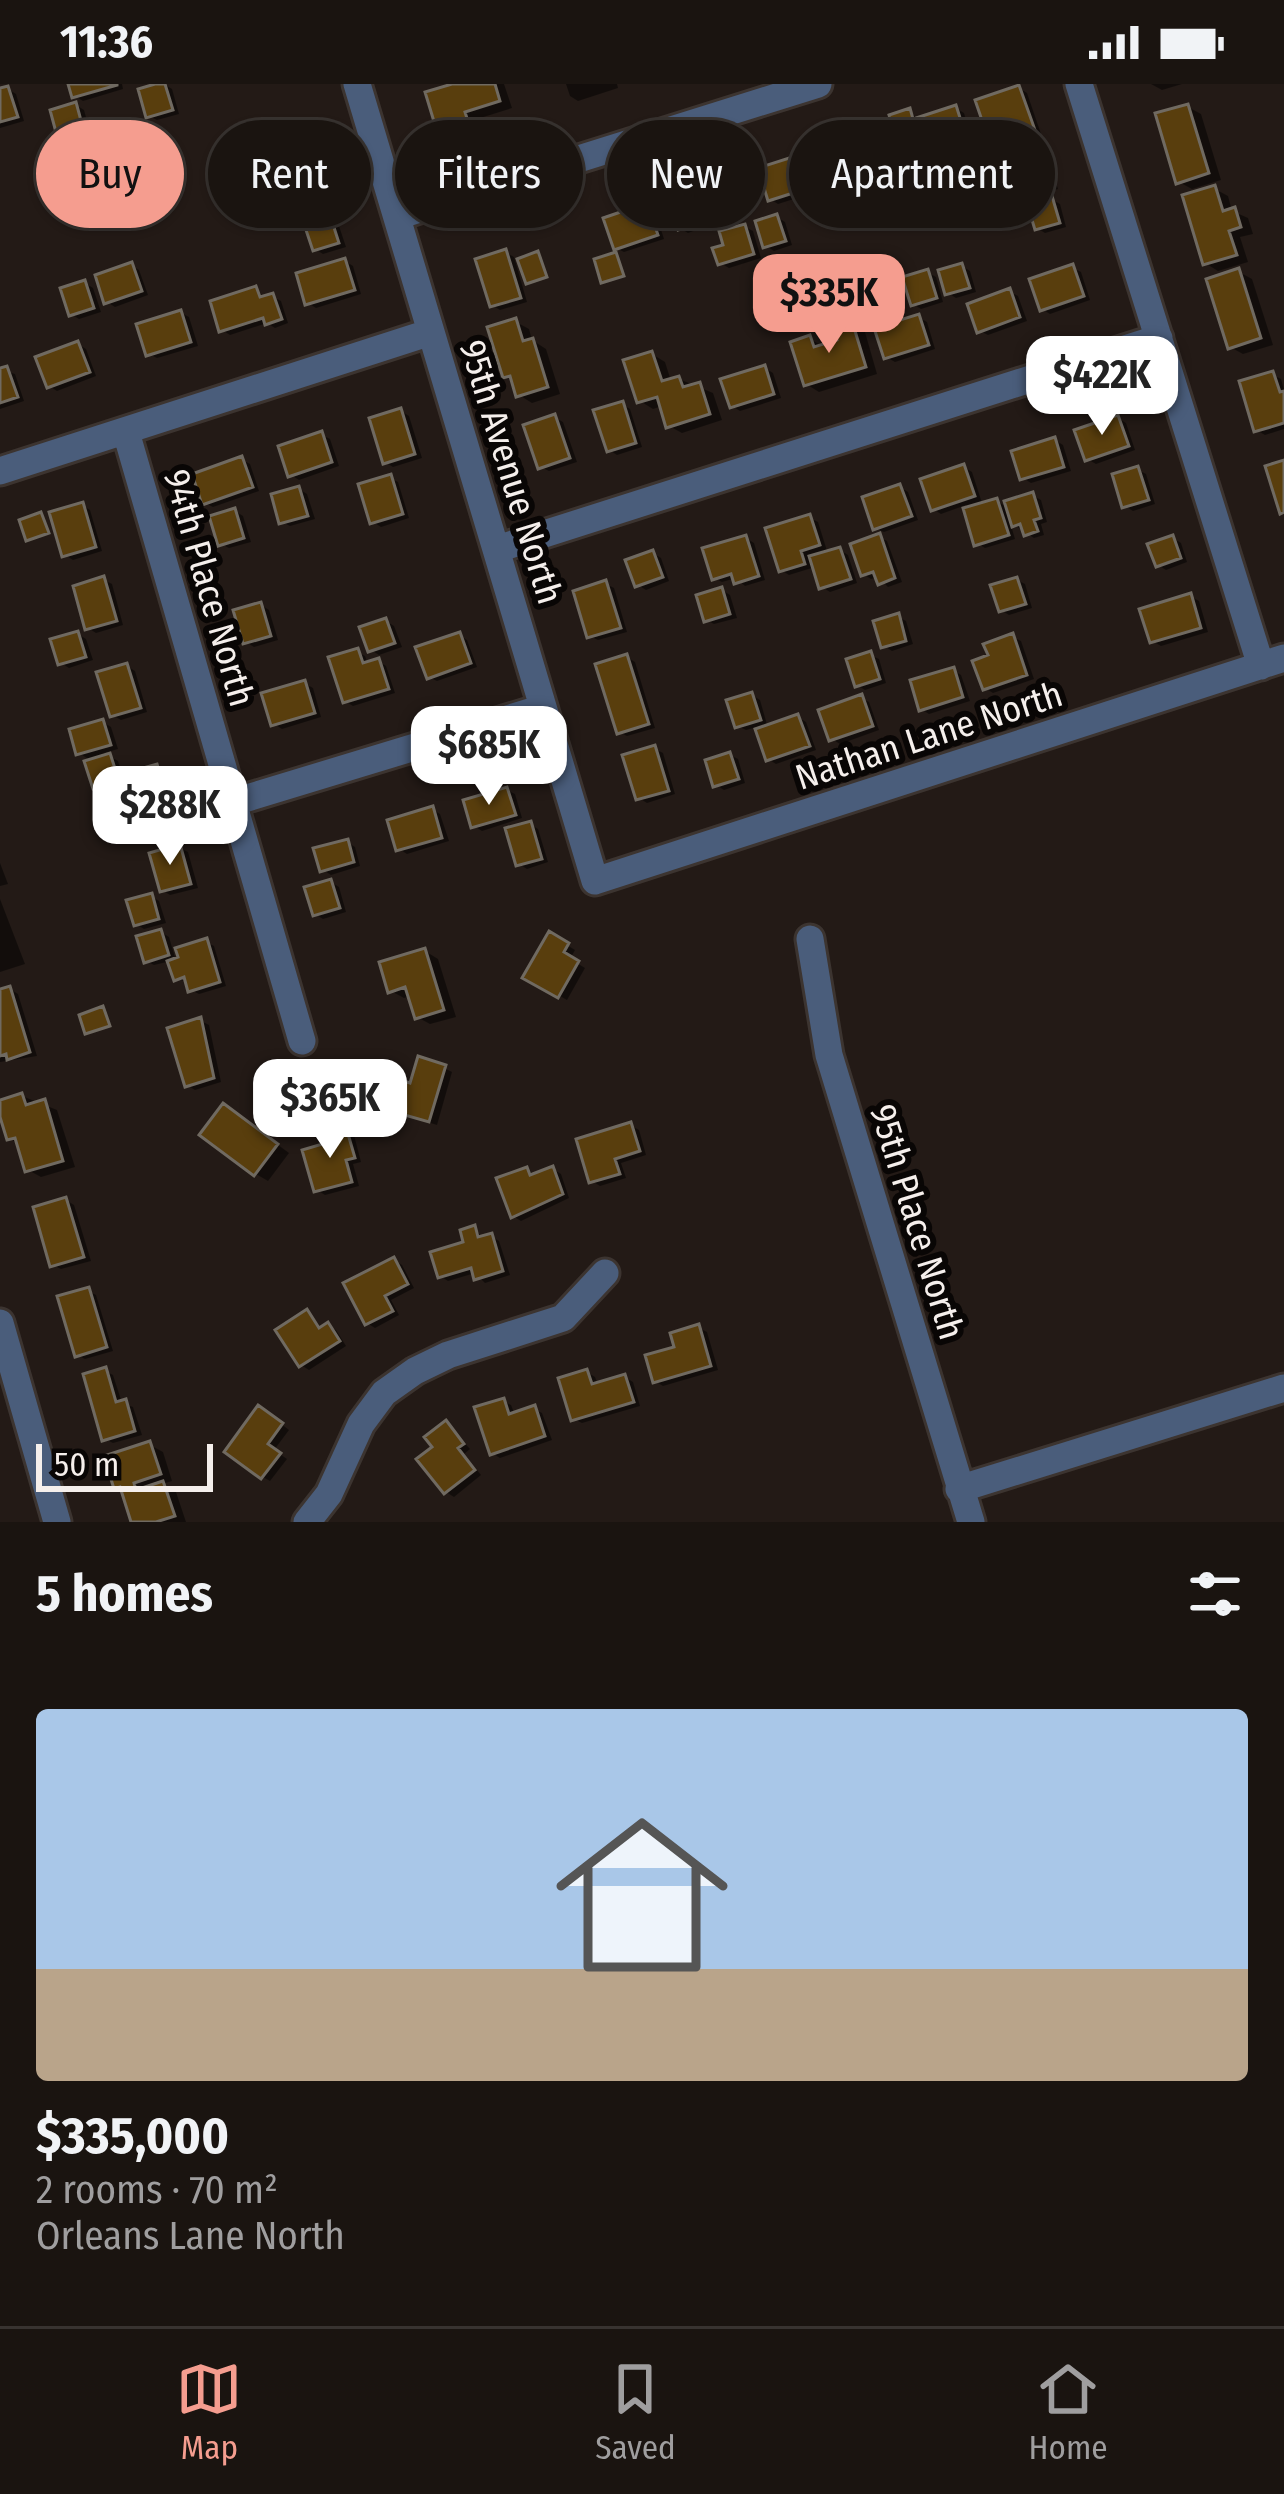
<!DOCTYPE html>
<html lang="en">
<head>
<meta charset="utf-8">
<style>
	:root { --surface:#1a1410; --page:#231d19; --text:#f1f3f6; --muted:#9f9e9f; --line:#383330; --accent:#f59d8f }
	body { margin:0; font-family:"Fira Sans Condensed",sans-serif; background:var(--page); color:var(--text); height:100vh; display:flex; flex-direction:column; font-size:45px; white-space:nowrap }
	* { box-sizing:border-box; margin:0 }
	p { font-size:39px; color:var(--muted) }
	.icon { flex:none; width:66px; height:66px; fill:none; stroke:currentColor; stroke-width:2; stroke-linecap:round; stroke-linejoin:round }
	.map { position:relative; height:1438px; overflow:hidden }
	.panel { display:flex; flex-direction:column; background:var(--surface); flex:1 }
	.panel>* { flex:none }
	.top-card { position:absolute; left:36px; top:36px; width:1212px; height:108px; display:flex; gap:24px }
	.scale { position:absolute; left:36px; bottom:30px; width:177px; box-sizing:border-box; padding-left:12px; border:6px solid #f5efec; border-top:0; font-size:33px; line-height:42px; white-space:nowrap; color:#f5efec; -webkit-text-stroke:9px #090605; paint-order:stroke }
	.price { position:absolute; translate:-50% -102px; padding:0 27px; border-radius:24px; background:#fff; color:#222; font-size:39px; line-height:78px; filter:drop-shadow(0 3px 6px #0008) }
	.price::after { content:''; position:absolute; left:50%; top:72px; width:36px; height:27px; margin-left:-18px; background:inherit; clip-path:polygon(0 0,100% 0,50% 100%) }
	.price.current { background:var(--accent); color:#111 }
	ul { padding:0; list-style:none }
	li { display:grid; align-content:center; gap:24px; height:636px; padding:0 36px }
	li span { display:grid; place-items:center; height:372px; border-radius:12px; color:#555 }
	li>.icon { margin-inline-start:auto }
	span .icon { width:216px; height:216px; fill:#fffc; stroke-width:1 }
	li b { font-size:51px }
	h2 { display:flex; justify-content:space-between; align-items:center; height:144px; padding:0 36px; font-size:51px }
	.tag { padding:0 42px; border-radius:54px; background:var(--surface); box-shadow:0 3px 9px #0004,0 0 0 3px var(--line); font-size:42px; line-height:108px }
	.tag.current { background:var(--accent); color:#111 }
	.status { display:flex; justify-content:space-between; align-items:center; height:84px; padding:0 60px; background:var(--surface); direction:ltr }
	.status svg { height:33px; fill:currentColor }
	.dock { display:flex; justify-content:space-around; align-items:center; height:168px; border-top:3px solid var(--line); background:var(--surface); font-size:33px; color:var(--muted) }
	.dock a { display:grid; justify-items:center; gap:6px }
	.dock .current { color:var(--accent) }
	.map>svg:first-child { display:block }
	.shadow { fill:#0007 }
	.building { fill:#593e0d; stroke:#706a61; stroke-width:3 }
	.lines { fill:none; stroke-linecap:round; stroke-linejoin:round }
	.street-casing { stroke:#3c3430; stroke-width:33 }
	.street { stroke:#4a5d7b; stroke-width:27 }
	.labels { text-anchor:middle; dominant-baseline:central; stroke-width:12; stroke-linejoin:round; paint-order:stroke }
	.street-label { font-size:36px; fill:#f5efec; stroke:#090605 }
</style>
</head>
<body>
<div class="status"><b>11:36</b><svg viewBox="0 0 49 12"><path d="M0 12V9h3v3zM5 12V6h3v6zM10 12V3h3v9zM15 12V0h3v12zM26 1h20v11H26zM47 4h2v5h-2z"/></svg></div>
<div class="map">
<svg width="1284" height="1438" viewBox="0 0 1284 1438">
	<rect width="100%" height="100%" fill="#231a16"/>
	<path class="shadow" d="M71,0H122L123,5L83,17L75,12Z
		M164,0L172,5L179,30L157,36L149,32Z
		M462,0H504L512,24L477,35L482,51L454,59L441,52Z
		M566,0H617L618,4L578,17L570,12Z
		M1151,0H1182L1162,6Z
		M1019,4L1027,9L1041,50L1029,54L1019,43L996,50L988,45Z
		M8,5L16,10L24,37L0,44V7Z
		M76,21L84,26L90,48L68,54L60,50Z
		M1188,23L1201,30L1221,96L1192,105L1179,98Z
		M956,24L964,29L972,57L931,69L922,62L909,66L901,61L910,28L919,36Z
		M865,52L873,57L884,90L896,86L904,90L912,112L891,120L883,115L873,88L843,98L835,94Z
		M801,73L809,78L819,107L778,120L770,115Z
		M1042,76L1050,81L1058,105L1036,111L1028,106Z
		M710,101L718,106L728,134L688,149L680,144Z
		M1215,105L1228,112L1232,127L1248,134L1253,150L1240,153L1248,178L1218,187L1205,179Z
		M1051,115L1060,120L1066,143L1045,149L1037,144Z
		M647,122L655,127L664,155L624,168L616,164Z
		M777,133L785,138L792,161L774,167L766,162Z
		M330,135L338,139L346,163L323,170L315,165Z
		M745,143L753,147L761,174L729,184L720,179L727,163Z
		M505,168L514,173L527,218L500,226L492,221Z
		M345,177L353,182L361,210L316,224L308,219Z
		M131,181L139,186L148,211L115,223L107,218Z
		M962,182L970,187L976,208L956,214L948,209Z
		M1073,184L1081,188L1090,216L1050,230L1042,225Z
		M927,188L936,193L943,218L921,225L913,220Z
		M1239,188L1252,195L1273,261L1243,270L1230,263Z
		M85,199L93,204L101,228L79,235L71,230Z
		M256,205L266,215L273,213L281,217L288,239L275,244L267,239L230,251L222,246Z
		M1010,208L1018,212L1027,237L988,251L980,247Z
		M181,229L189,233L198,262L157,274L149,270Z
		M918,233L927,238L935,265L895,278L886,273Z
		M516,238L529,245L532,256L546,265L560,310L532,319L519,311L515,297L505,292Z
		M852,240L865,248L877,290L819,308L806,300L810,255L824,263L841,258Z
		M78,260L86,265L96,292L57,307L49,302Z
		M652,270L665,278L671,297L679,295L713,309L722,336L682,349L669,342L662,322L653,325L640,317Z
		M0,281L2,286L15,290L24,317L0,325Z
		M765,284L773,289L781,314L740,327L732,322Z
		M1273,291L1281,295L1284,306V345L1265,351L1256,346Z
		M622,320L630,325L642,363L617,371L609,366Z
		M401,327L409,332L422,374L393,383L385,378Z
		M554,333L563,338L577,378L549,387L541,383Z
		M1118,334L1126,339L1135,366L1096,380L1087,375Z
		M322,351L330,355L339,382L299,396L291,391Z
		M1055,356L1063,361L1071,387L1031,399L1023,394Z
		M242,376L250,380L259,407L213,423L205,419Z
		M964,383L972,388L983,422L997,417L1010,425L1032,411L1041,416L1047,438L1041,440L1044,451L1034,454L1010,438L1015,455L985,464L977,459L966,421L941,430L933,425Z
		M1138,386L1146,390L1155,420L1133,427L1125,422Z
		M390,394L398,398L409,434L381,443L373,438Z
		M900,403L908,408L918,436L884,448L875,444Z
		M299,405L307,410L315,435L290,442L282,438Z
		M82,421L90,426L102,467L73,476L65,471Z
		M235,427L243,432L251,458L229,464L221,460Z
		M810,434L818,438L828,470L840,466L848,471L857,499L830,508L822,503L815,483L789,491L781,486Z
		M879,453L887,457L902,498L888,503L878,493L871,495L863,490Z
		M746,454L754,459L765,496L745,502L736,494L722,498L714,494Z
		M1173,454L1181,459L1187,478L1166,486L1158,481Z
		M653,469L661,474L669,497L646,506L638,501Z
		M104,496L112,500L123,541L96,549L88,544Z
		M1017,496L1025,500L1032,524L1009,531L1001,526Z
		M606,500L614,504L627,548L598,556L590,552Z
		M722,506L730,511L737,534L714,540L706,536Z
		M1190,512L1199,517L1208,548L1161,562L1152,557Z
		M261,521L269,526L278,556L254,563L246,558Z
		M898,533L906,537L913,560L892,567L884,562Z
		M386,537L394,542L402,563L379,571L371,566Z
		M78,550L86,555L93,576L69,584L61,579Z
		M459,551L467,556L477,583L437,597L429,593Z
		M1013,553L1021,557L1034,595L993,609L985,604L991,573Z
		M357,568L365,572L368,580L378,577L386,582L395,609L353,622L345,617Z
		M870,571L879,575L886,599L865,606L857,601Z
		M627,573L635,578L655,644L627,652L619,648Z
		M127,582L135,587L147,628L121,636L112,631Z
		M953,586L961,591L970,617L929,630L921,625Z
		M304,599L313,604L321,633L282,645L274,640Z
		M752,611L760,616L768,644L798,633L806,638L816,666L776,680L768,675L757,643L746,646L738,642Z
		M861,614L869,618L879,646L840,660L832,655Z
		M103,638L111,643L118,665L104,669L118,677L125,701L103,708L95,703L93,678L79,669Z
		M655,665L663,669L675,710L647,719L639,714Z
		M730,671L738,675L745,699L724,706L716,701Z
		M156,683L164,688L177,730L149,738L141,733Z
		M507,706L515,710L522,734L482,747L474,742Z
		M432,725L440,730L449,757L407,770L399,765Z
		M530,740L538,745L548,778L527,785L519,780Z
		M347,758L355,763L360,782L331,791L323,786Z
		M180,764L188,768L198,804L170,811L162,806Z
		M0,779L8,800L0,802Z
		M331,798L339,803L346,828L323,835L315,830Z
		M151,812L159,817L166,839L144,845L136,840Z
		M0,815L25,880L0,888Z
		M161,848L169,853L176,877L206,858L214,862L226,902L199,910L191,906L189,898L176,895L171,877L154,881L146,877Z
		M550,851L575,866L570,875L585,884L567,916L526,893Z
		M425,867L438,875L456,933L430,940L417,933L411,912L404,914L391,907Z
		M10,905L18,910L37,972L0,978V909Z
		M201,937L209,941L221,998L195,1006L187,1001Z
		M444,984L452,988L437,1041L392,1027L412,1002Z
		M22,1012L57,1026L75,1083L41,1093L28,1086L20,1061L9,1054L0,1023V1019Z
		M236,1030L289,1069L268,1097L256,1090Z
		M630,1041L639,1046L646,1071L621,1079L626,1094L600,1102L592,1097Z
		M346,1047L354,1051L361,1078L353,1080L359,1102L325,1111L317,1106L330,1061Z
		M553,1085L561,1090L569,1114L521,1137L513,1132L527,1086L536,1091Z
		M66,1116L74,1121L91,1177L61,1185L53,1181Z
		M475,1145L484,1155L491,1152L499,1157L510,1191L485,1199L475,1189L448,1197L440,1192Z
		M394,1176L402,1181L414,1204L391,1216L399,1231L375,1244L367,1239Z
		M88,1207L96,1211L113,1267L85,1275L77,1271Z
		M307,1229L322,1245L328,1241L336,1246L346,1262L309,1286L301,1281Z
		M699,1244L707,1248L718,1286L663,1302L655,1297Z
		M105,1287L113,1291L122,1319L133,1323L142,1351L113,1359L105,1355Z
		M587,1288L595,1293L598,1301L625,1293L633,1298L640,1322L582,1339L574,1335Z
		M503,1317L511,1321L515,1331L534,1325L542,1329L552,1356L500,1374L492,1369Z
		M267,1329L289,1346L274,1366L287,1375L270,1397L263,1393Z
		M446,1339L470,1365L464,1370L481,1391L454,1413L446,1408Z
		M150,1361L163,1368L172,1397L162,1400L176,1408L186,1438H134L125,1407L117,1403Z"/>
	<path class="building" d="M68,0H117V1L72,14Z
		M155,0H165L173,26L146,34L138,5Z
		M452,0H495L500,17L465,28L470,44L439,54L425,8Z
		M1019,1L1035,46L1019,52L1014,38L986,48L975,16Z
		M8,2L18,33L0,38V4Z
		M76,18L83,44L57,52L50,26Z
		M1188,20L1209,89L1176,100L1155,29Z
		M956,21L966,53L921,67L918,57L899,63L889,31L910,24L913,35Z
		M865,49L876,81L832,96L821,64Z
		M802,70L812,103L768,117L758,84Z
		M1042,73L1051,101L1025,108L1017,81Z
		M896,82L905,108L880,117L871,91Z
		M710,98L722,130L678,146L666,114Z
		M1215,101L1223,127L1235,123L1241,143L1229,147L1237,171L1203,181L1182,111Z
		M1052,112L1060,139L1035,146L1027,119Z
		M647,119L658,151L614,166L603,134Z
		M777,130L786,157L763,164L755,137Z
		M330,131L339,159L313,167L304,140Z
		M745,140L754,170L718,181L712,164L723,161L719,147Z
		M506,165L521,214L490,223L475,175Z
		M538,167L547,193L526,200L517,175Z
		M616,168L624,192L601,199L594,175Z
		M345,174L355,206L305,221L296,189Z
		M132,178L142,207L104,220L95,191Z
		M962,179L970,204L945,211L938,186Z
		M1073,180L1084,212L1040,227L1029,195Z
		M1239,184L1261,254L1228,265L1206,195Z
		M928,185L937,214L911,222L902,193Z
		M85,196L94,224L69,232L60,204Z
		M256,202L260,213L273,209L282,235L265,241L263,234L219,248L210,217Z
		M1010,204L1020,233L977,249L967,220Z
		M181,226L191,258L146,272L136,240Z
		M919,230L929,261L884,275L874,244Z
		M516,234L523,257L533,254L548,303L516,313L510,292L503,294L487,243Z
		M852,237L866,283L804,302L790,258L810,251L814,263L837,256L834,243Z
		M78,257L90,288L47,304L35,273Z
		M652,267L662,297L679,292L683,303L700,298L710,330L666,344L657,313L637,319L623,276Z
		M765,281L774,310L730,324L720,295Z
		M7,282L18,313L0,319V284Z
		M1273,287L1280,308L1284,307V339L1254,348L1239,297Z
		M623,317L636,359L607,368L593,326Z
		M401,324L415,370L383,380L369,334Z
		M555,330L570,374L538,385L523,341Z
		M1118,331L1129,362L1085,377L1074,346Z
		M322,347L332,378L288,393L278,362Z
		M1055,353L1064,383L1020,396L1011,367Z
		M242,372L253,403L202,421L192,390Z
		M1284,376V428L1280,430L1265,382Z
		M964,380L975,412L931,427L920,395Z
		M1138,382L1149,416L1122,424L1112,390Z
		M391,390L403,430L370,440L358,400Z
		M900,400L912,432L873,446L862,413Z
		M299,402L308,432L279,440L271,410Z
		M1033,408L1041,434L1034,436L1038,447L1024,452L1020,440L1012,443L1004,417Z
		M997,414L1009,451L974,462L963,424Z
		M83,418L96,463L62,473L49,428Z
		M235,424L244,454L218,462L209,432Z
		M41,428L49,449L26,457L19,436Z
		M810,430L820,461L801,467L805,480L779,488L765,444Z
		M880,449L895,494L878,501L873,488L861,492L850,460Z
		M746,451L759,492L734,500L731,490L712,496L702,464Z
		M1173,451L1181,474L1156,483L1147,460Z
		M840,463L851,495L819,505L809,472Z
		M653,466L663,493L635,503L625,476Z
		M104,492L117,537L85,546L73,502Z
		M1017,493L1026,520L999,528L990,501Z
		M606,496L621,544L587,554L573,507Z
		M722,503L730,530L704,538L696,511Z
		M1191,509L1201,544L1150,559L1139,525Z
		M261,518L271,552L243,560L233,526Z
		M899,529L906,557L881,564L873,537Z
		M386,534L395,559L368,568L359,543Z
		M78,547L86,573L58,581L50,555Z
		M460,548L471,579L427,595L415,563Z
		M1013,549L1027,591L983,606L972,577L988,571L983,560Z
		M358,564L363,579L379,574L389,605L343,619L328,573Z
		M871,567L880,595L855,603L846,575Z
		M627,570L649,640L617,650L595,580Z
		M127,579L141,624L110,633L96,588Z
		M954,583L963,613L919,627L910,596Z
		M305,596L315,629L271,642L261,609Z
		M752,608L761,636L735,644L726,616Z
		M862,610L873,642L829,657L818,626Z
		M798,630L810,662L766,677L755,645Z
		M103,635L111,661L76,671L69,645Z
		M655,661L669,707L636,716L622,671Z
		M730,668L739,695L713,703L705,676Z
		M110,669L119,697L93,705L84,677Z
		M157,680L170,726L139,735L125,689Z
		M507,703L516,731L471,744L463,716Z
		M433,722L442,754L396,767L387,736Z
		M531,737L542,775L516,782L505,744Z
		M348,755L354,778L320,788L313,764Z
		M180,760L191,800L160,808L149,769Z
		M331,795L340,824L313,832L304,803Z
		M152,809L159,835L134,842L126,816Z
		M161,845L169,871L144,879L136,852Z
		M549,847L569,859L564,868L579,877L558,914L522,894Z
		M207,854L220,898L188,908L184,893L174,897L167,877L178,873L175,864Z
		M425,864L444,926L415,935L405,903L388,909L379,878Z
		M10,902L30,968L7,976L6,970L0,972V905Z
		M103,922L110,942L85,950L79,931Z
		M201,933L214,994L185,1003L167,944Z
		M418,972L446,981L429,1038L380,1024L389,992L410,999Z
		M22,1009L26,1021L45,1015L63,1077L25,1088L15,1054L7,1056L0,1033V1016Z
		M223,1019L278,1060L254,1092L199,1051Z
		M631,1038L640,1067L615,1075L620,1090L589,1099L576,1055Z
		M346,1043L355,1074L346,1076L352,1098L314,1108L302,1066L326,1059L324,1050Z
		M553,1082L563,1110L511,1134L496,1094L527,1083L530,1091Z
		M66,1113L84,1173L50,1183L33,1123Z
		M475,1141L478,1153L492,1149L503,1187L474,1196L471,1184L438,1194L430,1168L463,1158L460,1146Z
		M394,1173L408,1200L385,1212L393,1227L365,1241L343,1199Z
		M89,1203L107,1263L75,1273L57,1212Z
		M307,1225L319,1244L328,1238L340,1257L299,1283L275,1246Z
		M699,1240L711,1282L653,1299L645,1271L674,1263L670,1249Z
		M106,1283L116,1318L126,1315L135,1347L102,1357L83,1290Z
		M587,1285L592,1300L625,1290L634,1318L571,1337L558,1294Z
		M504,1314L509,1330L535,1321L545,1352L490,1371L474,1323Z
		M258,1321L283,1339L268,1360L281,1369L261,1395L224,1368Z
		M446,1336L464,1360L458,1364L475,1386L444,1410L416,1375L432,1363L424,1353Z
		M150,1357L161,1390L134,1399L136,1406L163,1397L175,1432L156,1438H131L120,1403L114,1405L104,1372Z"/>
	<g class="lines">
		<defs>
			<path id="street" d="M357,0L595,797L1284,574
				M1079,0L1261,582
				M397,132L818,0
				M126,348L302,957
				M0,387L431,248
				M497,465L1159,254
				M234,718L543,624
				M810,855L829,971L971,1438
				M0,1239L57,1438
				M959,1405L1284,1304
				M307,1438L329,1410L361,1340L384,1309L415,1287L448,1271L563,1234L605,1189"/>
		</defs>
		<use href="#street" class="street-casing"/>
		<use href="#street" class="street"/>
	</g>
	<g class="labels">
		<g class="street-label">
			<text transform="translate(511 388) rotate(73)">95th Avenue North</text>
			<text transform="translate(209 504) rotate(74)">94th Place North</text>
			<text transform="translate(929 652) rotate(-18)">Nathan Lane North</text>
			<text transform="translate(917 1138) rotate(73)">95th Place North</text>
		</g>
	</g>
</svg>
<div class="scale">50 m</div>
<b class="price current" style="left:829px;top:272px">$335K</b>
<b class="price" style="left:1102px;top:354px">$422K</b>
<b class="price" style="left:489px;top:724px">$685K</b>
<b class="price" style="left:170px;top:784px">$288K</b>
<b class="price" style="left:330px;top:1077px">$365K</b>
<div class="top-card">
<a class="tag current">Buy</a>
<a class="tag">Rent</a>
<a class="tag">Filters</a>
<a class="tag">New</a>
<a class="tag">Apartment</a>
</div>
</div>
<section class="panel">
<h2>5 homes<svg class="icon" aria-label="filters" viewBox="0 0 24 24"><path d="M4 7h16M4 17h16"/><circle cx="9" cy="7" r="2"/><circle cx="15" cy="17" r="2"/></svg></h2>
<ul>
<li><span style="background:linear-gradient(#a9c7e8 70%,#b9a48a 0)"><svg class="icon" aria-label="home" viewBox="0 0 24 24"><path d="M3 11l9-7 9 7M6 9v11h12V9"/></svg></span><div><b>$335,000</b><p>2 rooms · 70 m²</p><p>Orleans Lane North</p></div></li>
</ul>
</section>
<nav class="dock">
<a class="current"><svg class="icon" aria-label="map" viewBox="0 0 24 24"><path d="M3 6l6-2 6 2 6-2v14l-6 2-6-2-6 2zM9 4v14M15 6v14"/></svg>Map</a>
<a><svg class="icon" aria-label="saved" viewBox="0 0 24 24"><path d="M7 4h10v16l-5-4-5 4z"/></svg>Saved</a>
<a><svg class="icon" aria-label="home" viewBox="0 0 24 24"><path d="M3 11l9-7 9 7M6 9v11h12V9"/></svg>Home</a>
</nav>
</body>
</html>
